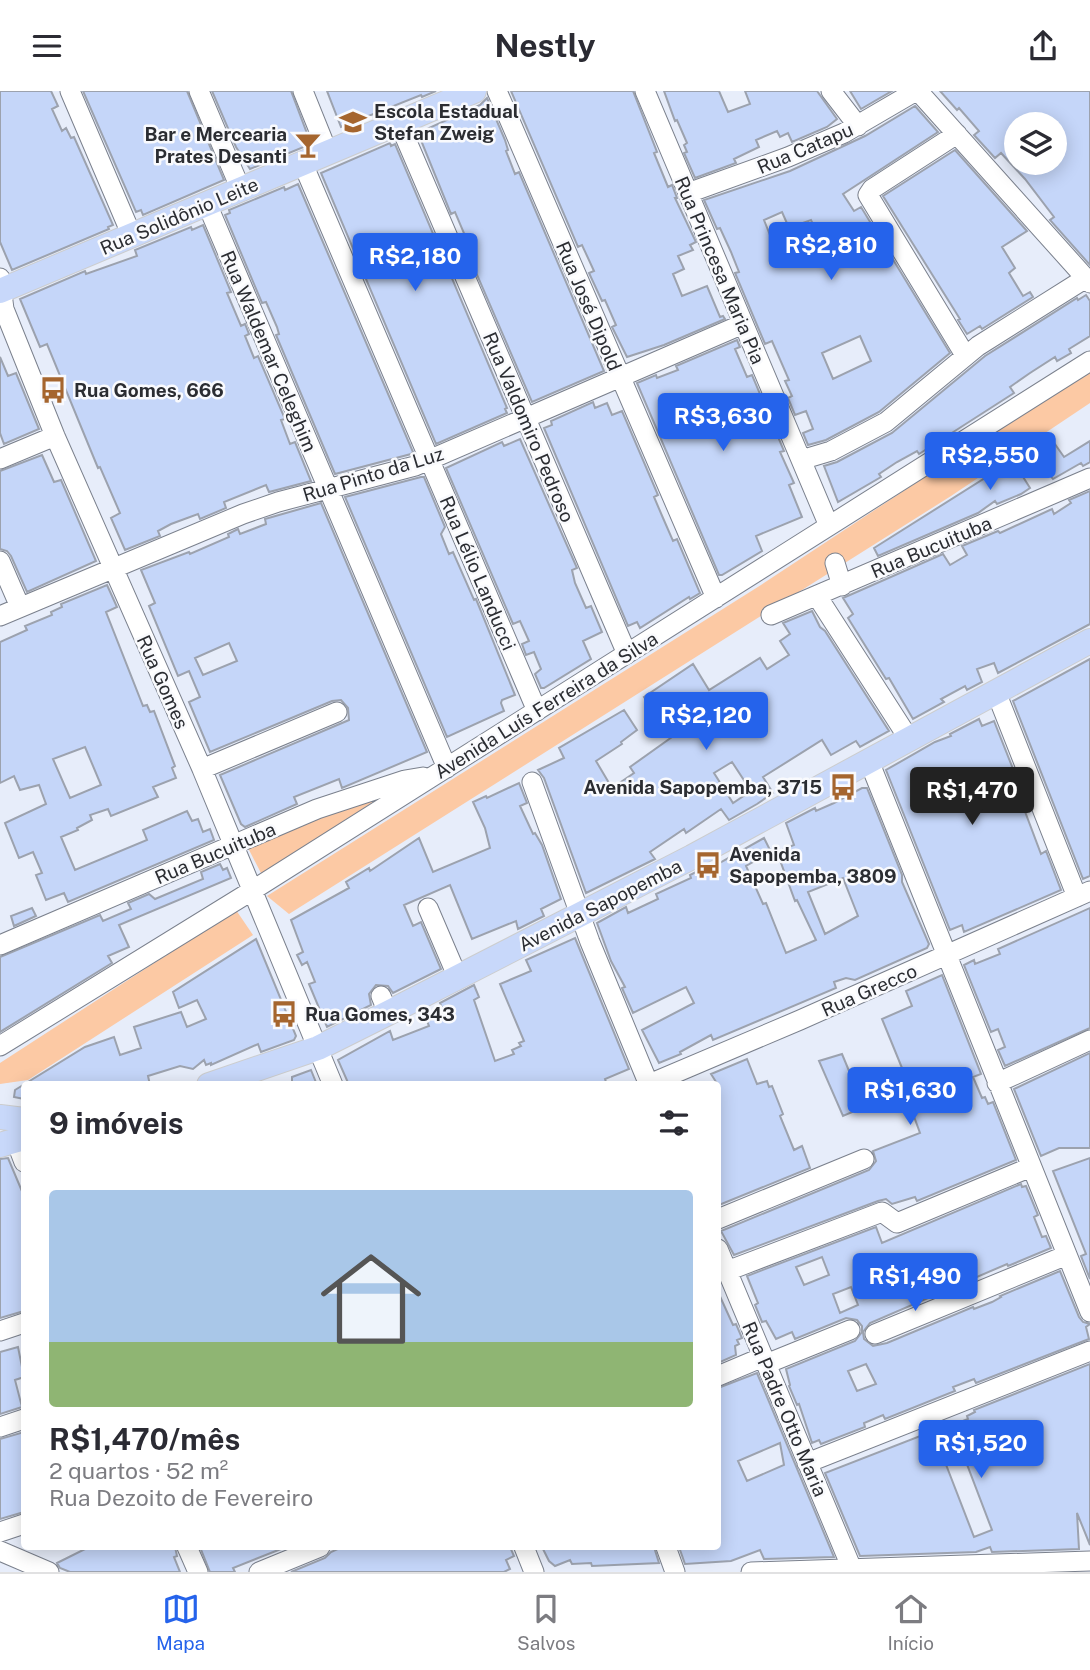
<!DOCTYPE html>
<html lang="pt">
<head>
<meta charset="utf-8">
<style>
	:root { --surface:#fff; --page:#f2f2f3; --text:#2b2b33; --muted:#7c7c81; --line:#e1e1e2; --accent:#2563eb }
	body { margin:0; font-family:"Public Sans",sans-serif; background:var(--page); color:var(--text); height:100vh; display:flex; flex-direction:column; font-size:26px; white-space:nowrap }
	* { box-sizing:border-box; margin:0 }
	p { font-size:23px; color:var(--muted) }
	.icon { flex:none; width:38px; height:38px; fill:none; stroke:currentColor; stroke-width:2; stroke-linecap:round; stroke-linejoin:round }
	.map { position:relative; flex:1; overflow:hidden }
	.panel { position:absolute; left:21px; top:990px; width:700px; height:469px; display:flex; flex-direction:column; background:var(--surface); border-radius:7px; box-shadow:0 4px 18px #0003 }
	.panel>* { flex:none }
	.tools { position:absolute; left:1004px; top:21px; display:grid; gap:14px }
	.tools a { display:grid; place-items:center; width:63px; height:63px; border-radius:50%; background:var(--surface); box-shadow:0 4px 18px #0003; font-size:35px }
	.price { position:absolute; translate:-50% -60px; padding:0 16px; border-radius:7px; background:var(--accent); color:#fff; font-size:23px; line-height:46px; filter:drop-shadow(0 2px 4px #0008) }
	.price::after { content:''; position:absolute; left:50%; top:42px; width:21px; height:16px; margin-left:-10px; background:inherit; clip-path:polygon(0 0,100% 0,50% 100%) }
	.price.selected { background:#222; color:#fff }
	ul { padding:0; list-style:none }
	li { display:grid; align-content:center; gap:14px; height:371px; padding:0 28px }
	li span { display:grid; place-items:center; height:217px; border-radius:7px; color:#555 }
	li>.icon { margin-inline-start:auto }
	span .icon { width:126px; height:126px; fill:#fffc; stroke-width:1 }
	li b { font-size:30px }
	h2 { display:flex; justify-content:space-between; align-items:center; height:84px; padding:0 28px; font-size:30px }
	header { display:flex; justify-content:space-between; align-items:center; height:91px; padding:0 28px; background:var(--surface); font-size:32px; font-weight:700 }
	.tabs { display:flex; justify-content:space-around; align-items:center; height:98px; border-top:2px solid var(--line); background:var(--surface); font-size:19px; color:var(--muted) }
	.tabs a { display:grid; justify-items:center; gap:4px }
	.tabs .selected { color:var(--accent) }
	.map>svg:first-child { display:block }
	.green { fill:#fcc9a4 }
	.building { fill:#c5d6f9; stroke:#9ca2ae; stroke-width:2; fill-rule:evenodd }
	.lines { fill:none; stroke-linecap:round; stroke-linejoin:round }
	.minor-casing { stroke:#7b818d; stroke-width:21 }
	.major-casing { stroke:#cccdce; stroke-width:26 }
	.minor { stroke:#fff; stroke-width:19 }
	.major { stroke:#c8d8fa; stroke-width:24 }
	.labels { text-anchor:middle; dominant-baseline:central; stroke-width:5; stroke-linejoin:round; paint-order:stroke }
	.poi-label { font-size:19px; font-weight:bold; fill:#2b2d32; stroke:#f9fafd; text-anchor:start }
	.street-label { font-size:19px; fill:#2b2d32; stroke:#f9fafd }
</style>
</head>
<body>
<header><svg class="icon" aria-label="menu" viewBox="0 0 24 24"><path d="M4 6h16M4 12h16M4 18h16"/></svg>Nestly<svg class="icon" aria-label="share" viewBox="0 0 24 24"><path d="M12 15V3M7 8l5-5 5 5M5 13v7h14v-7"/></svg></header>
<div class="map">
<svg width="1090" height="1481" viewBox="0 0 1090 1481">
	<rect width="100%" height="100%" fill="#e7edfa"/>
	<path class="green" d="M1090,277V312L951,405L289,823L267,805L761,494Z
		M374,700L378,707L376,709L262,784L246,753Z
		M236,819L253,844L28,989L0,993V972Z"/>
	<path class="building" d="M0,0H51L58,15L52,18L62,40L66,37L71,47L74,46L113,134L108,136L109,138L12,179L0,151Z
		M83,0H187L224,89L143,124L141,119L136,121Z
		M212,0H291L311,53L250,78L236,56Z
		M327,0H436L422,6L421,4L341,36Z
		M511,0H633L657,61L654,62L668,96L672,94L677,107H675L696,151L690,154L693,159L678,165L684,178L673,183L682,205L707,195L720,226L723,225L725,228L664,254L627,266L612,236L616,234L605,209L602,210L589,182L594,180L582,154L578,156Z
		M664,0H719L728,21L750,13L745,0H817L837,28L827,36L792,51L788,42L780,46L777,40L756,49L759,56L734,68L736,72L695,87L684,62L687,61L684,54L687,52L677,29L675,30Z
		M850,0H892L861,18Z
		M940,0H1090V174L1050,129L1054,126L1025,88L1001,62L995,67L974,44L979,40L959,17L957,19ZM1017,33H1055V72H1017Z
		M487,7L505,49L508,59L506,60L515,83L519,81L604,280L532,311L465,156L469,154L455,121L451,123L418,42L480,14Z
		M915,15L938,41L843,103L854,120L861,116L950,262L879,321L826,349L808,354L803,342L813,338L806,320L795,324L788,307L792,305L785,290L789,289L772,250L765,253L735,182L739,181L731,161L720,137L717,138L704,109L790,80L865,45ZM782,121L789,137L811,129L819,146L778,164L764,129ZM860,245L871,270L833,288L822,262Z
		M390,52L391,55L395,53L507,317L505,318L507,322L436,353L321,82Z
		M955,59L1027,140L1002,156L1015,177L1009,182L1023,205L1030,201L1033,206L982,238L980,235L967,243L958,229L960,228L883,105Z
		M298,93L413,361L411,363L335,383L276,244L279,243L277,236L266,211L262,212L225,124L230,122L229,119L284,96L285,99Z
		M203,134L231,201L227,202L241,235L245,233L249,243L245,245L254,267L258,265L285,328L281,329L290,353L295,351L311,390L269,401L266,394L224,411L226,417L200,428L198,423L171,433L158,440L160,445L125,459L111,427L120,422L100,376L98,377L47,253L40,256L20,208L85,180L86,183L137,165L135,159L191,136L192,139Z
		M1086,204L1090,210V245L1069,258L1071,262L1057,270L1055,266L1030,282L1010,296L1014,302L919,363L917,360L897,371L879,383L881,386L838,411L824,375L837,371L892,342L985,265L1077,207L1078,209Z
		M737,249L740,256L735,258L747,286L752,284L784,360L780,361L794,392L789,394L802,426L756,445L762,460L722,484H719L637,292L656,284L657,287L678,279L676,275Z
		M0,266L8,285L16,282L39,338L4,353L0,342Z
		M593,311L595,317L607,312L612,324L622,320L658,404L654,406L663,427L673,450L677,448L700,502L690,508L689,506L640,537L637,531L628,535L544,337L552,334L551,330Z
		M1050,346L1064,366L1090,350V371L1083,375L1081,372L1053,388L1038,369L1020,381L1030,397L1021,403L997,413L995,410L978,422L878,465L874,457Z
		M520,348L577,477L572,479L575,492L586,517L591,515L602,541L583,550L591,568L544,597H541L535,583L541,578L534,561L526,564L522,553L529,550L520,530L513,533L446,377L502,351L504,355Z
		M42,364L54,391L61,389L96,470L27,501L11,465L7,460L0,458V380Z
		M421,386H424L445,436L441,443L449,463L453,461L474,509L476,508L515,604L502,609L501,612L504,620L447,646L345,406Z
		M1090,400V533L998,582L994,572L977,578L982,591L967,599L965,595L941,608L944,611L913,628L889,587L886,588L848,527L853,523L843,507L943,463L950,474L967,464L962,455L998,440L1000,442L1052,418L1054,423L1071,412L1069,409Z
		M321,412L427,661L342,697L339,688L294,706L297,713L245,736L241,733L220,684L349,629L348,617L341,609L332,610L210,661L189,611L200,606L189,580L178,585L149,515L155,512L141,479L189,461L190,463L229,446L228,443L238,438L240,443L266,433L265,428ZM229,552L237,570L203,584L195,567Z
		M107,494L117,516L106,521L143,615L147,614L150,621L154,620L175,675L172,677L176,687L153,696L158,706L111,725L108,718L90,724L92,729L77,737L78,739L61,746L75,779L147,749L143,739L187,720L192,730L198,728L203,741L210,738L214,749L68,811L64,802L46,809L36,784L42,782L33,761L19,767L5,732L46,713L39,694L20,699L14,685L0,692V551L27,539L25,535L52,524L51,521L62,516L61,513ZM85,656L101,694L70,707L53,668Z
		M812,520L820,536L825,540L889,640L860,656L856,650L831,664L822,649L763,686L773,702L757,713L729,729L721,718L686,742L684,738L650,761L655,768L586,802L544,687L538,679L564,667L559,657L624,619L637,639L621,651L622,653L596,670L612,697L634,682L630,676L672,646L644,606L693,573L709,599L760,567L767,578L789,564L780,550L790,543L783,532ZM732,671L751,700L733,712L714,682Z
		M1090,568V785L1083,788L1013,610Z
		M979,628L982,635L994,630L1019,693L1012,697L1024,718L1041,763L1046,760L1061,799L964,841L962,834L950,839L886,679L935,651L951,645L950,643Z
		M519,692L527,712L520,715L533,743L535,742L542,754L561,808L541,818L544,825L518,838L516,830L472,848L450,794L404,814L413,835L421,831L441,878L393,902L388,895L376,894L369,903L371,914L327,936L309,893L315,891L307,871L302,874L297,864L303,861L291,829L349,797L346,791L369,777L370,780L419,747L433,781L490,757L485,737L473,711L486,705L487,707Z
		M862,697H867L902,784V791L929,853L927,857L855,889L846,887L834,891L836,897L713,949L711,944L680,961L681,963L659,972L642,939L694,912L686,896L633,922L622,897L625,896L611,870L597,832L626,816L628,822L658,808L656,803L691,787L690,784L706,776L707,779L764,747L771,761L746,775L763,813L766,812L786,862L816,849L797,809L795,810L777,761L794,754L786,732L815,717L816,720L834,712ZM843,787L858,825L825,843L808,801Z
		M220,773L223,779L227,777L231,787L119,834L129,856L108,865L112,872L0,941V866L100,824L103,830L131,818L128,812L149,803L155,808L203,788L201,781Z
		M32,817L36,825L14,835L11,825Z
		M1090,817V937L1005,975L998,959L1005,956L998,938L991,941L964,874L974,869L975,873L1000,863L998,858Z
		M575,847L629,978L605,988L607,994H349L338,969L390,940L393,949L429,935L427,930L444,922L440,912L474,894L479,906L474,909L495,970L514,963L512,959L521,955L519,952L524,950L500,893L531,880L526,869Z
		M256,848L296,945L294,949L261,961L258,953L211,974V972L206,974L204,969L193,978L180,975L148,985L150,994H24V1008L14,1006L15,999L85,956L114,946L120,964L141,957L134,936L181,921L187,936L206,928L197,909L179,917L173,901Z
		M942,884L981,983L973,986L982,1007L985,1006L988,1013L993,1011L1016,1069L917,1110L915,1106L892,1113L886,1108L878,1110L734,1164L721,1140L869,1079L876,1070L873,1060L920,1042L905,1001L911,999L882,928L912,915L906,900Z
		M1090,962V1057H1059L1041,1065L1014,998Z
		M842,963L864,1016L843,1025L819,970Z
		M747,968L757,993L767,990L769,996L772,995L783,1023L780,1025L794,1059L802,1055L810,1077L719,1114L718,994L711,983Z
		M311,979L317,994H292V986Z
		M8,1067L24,1105V1220L0,1227V1068Z
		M1090,1067V1188L1081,1165L1086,1163L1053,1080Z
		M1021,1093L1022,1096L1026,1095L1038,1124L1034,1126L1042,1146L1046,1145L1051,1157L1008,1175L1007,1173L870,1232L863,1241L864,1248L873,1255L887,1252L973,1216L974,1218L992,1211L1001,1206L1000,1205L1060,1180L1079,1226L1083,1231L1090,1233L1086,1236L1089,1248L976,1292L974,1288L953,1296L955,1300L885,1328L883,1324L864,1332L865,1336L821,1353L819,1349L812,1352L799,1313L797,1314L789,1295L790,1294L786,1278L855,1250L862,1241V1235L857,1229L846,1227L795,1248L792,1241L776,1248L766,1230L762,1231L755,1214L758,1212L747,1185L876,1136L882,1152ZM822,1166L829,1184L804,1194L796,1176ZM851,1196L858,1214L840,1222L833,1203ZM866,1273L876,1293L857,1300L848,1280Z
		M718,1201L733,1234L736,1233L742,1247L737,1249L739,1253L735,1255L736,1264L718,1272Z
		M18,1256L24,1286L15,1289L22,1316L0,1323V1261Z
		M1090,1273V1454L1077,1422L1079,1458L992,1461L990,1456L976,1461L860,1465L825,1382L933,1340L974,1446L992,1439L952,1334L968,1328L967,1325L975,1321L974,1319Z
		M757,1282L834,1466L764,1468L760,1459L731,1470L685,1473L679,1456H718V1297ZM780,1352L784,1374L747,1390L738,1370Z
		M24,1341V1421L0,1428V1348Z
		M89,1456H175L177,1465L174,1466L180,1481H70L60,1477L57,1472Z
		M200,1456H286L233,1477L235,1481H210Z
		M342,1456H510L514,1465L506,1469L510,1478L504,1481H291L325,1467L331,1461Z
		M542,1456H654L659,1472L592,1475L591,1472L572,1473L570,1469L555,1475L549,1470Z"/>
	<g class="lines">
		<defs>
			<path id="minor" d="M70,0L132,145
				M199,0L241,99
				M303,0L328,62
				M497,0L716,507
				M645,0L829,435
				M831,0L858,35
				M918,0L1090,192
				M399,32L627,563
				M957,43L872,98L868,104L965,264
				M303,73L537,620
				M688,102L788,66L844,42L916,0
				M207,113L447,677
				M0,187L4,218L55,345L202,678L333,994
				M0,368L55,345
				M801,369L831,360L886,331L978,255L1086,187
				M0,470L20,516
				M835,472L842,495
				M817,505L909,648
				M771,524L1090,387
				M0,525L243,423L278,411L415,375L743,233
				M996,601L1077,806
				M869,670L1090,1221
				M202,678L337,621
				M532,691L590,851L649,994
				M428,817L458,887
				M0,854L317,718L405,689L423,686
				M381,905L388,922
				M0,955L253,799L1090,270
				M997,992L1090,949
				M647,994L800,929L1090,800
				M16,1050L24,1071
				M718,1128L864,1068
				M718,1158L852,1478
				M727,1180L882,1121L897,1132L1031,1076
				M0,1240L24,1232
				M875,1243L1067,1164
				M766,1273L850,1239
				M718,1285L763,1266
				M0,1336L24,1328
				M807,1372L1090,1260
				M0,1441L24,1433
				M187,1456L198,1481
				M524,1456L534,1481
				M666,1456L675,1481
				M0,1460L49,1481
				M259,1481L320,1456
				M751,1481L1090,1470"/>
			<path id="major" d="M0,200L474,0
				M209,994L318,957L388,922L692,766L1090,550
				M0,1026L24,1029
				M0,1054L24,1047"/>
		</defs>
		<use href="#minor" class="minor-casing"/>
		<use href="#major" class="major-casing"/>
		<use href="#minor" class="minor"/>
		<use href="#major" class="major"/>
	</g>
	<defs>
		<symbol id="school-bare" viewBox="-9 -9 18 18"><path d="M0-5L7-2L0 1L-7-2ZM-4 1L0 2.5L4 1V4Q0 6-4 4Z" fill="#a5652e" stroke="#f9fafd" stroke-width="2.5" paint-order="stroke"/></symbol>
		<symbol id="bar-bare" viewBox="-9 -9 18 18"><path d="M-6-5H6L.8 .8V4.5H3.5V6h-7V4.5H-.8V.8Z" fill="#a5652e" stroke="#f9fafd" stroke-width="2.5" paint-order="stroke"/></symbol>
		<symbol id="bus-bare" viewBox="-9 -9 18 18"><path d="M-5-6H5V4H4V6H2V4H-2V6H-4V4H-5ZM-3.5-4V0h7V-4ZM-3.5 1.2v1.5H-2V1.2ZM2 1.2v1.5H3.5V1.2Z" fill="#a5652e" stroke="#f9fafd" stroke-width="2.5" paint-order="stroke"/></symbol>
	</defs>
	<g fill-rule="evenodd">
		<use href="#school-bare" x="334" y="12" width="38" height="38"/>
		<use href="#bar-bare" x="289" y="35" width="38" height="38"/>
		<use href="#bus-bare" x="34" y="280" width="38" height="38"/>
		<use href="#bus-bare" x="824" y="677" width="38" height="38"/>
		<use href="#bus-bare" x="689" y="755" width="38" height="38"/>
		<use href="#bus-bare" x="265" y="904" width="38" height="38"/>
	</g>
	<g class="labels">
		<g class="poi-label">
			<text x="374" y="20">Escola Estadual<tspan x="374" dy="22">Stefan Zweig</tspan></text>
			<text x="287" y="43" text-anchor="end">Bar e Mercearia<tspan x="287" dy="22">Prates Desanti</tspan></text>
			<text x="74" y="299">Rua Gomes, 666</text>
			<text x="822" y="696" text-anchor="end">Avenida Sapopemba, 3715</text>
			<text x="729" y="763">Avenida<tspan x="729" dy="22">Sapopemba, 3809</tspan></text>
			<text x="305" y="923">Rua Gomes, 343</text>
		</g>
		<g class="street-label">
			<text transform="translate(805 57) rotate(-23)">Rua Catapu</text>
			<text transform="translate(179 125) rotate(-23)">Rua Solidônio Leite</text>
			<text transform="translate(720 179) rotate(67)">Rua Princesa Maria Pia</text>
			<text transform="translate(589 215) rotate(67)">Rua José Dipold</text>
			<text transform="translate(269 260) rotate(67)">Rua Waldemar Celeghim</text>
			<text transform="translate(529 336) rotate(67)">Rua Valdomiro Pedroso</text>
			<text transform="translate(373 383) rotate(-17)">Rua Pinto da Luz</text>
			<text transform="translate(931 456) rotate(-23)">Rua Bucuituba</text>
			<text transform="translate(478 482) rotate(67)">Rua Lélio Landucci</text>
			<text transform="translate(163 591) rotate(66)">Rua Gomes</text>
			<text transform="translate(546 614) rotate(-32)">Avenida Luís Ferreira da Silva</text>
			<text transform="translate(215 762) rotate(-23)">Rua Bucuituba</text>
			<text transform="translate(600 814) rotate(-27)">Avenida Sapopemba</text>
			<text transform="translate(869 899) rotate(-24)">Rua Grecco</text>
			<text transform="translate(785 1318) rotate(67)">Rua Padre Otto Maria</text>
		</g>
	</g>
</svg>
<div class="tools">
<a><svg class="icon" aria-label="layers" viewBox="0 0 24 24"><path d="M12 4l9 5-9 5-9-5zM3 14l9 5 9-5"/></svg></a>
</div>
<b class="price" style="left:831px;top:191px">R$2,810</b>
<b class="price" style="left:415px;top:202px">R$2,180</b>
<b class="price" style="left:723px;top:362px">R$3,630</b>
<b class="price" style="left:990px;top:401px">R$2,550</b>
<b class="price" style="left:706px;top:661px">R$2,120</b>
<b class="price selected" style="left:972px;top:736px">R$1,470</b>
<b class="price" style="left:910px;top:1036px">R$1,630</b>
<b class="price" style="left:915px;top:1222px">R$1,490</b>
<b class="price" style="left:981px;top:1389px">R$1,520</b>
<section class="panel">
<h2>9 imóveis<svg class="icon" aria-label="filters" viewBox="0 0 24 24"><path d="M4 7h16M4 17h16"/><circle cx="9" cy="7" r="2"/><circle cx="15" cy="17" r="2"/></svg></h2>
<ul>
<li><span style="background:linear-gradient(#a9c7e8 70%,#8fb573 0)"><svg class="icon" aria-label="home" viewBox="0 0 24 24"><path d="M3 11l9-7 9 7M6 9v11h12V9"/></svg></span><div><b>R$1,470/mês</b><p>2 quartos · 52 m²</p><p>Rua Dezoito de Fevereiro</p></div></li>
</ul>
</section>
</div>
<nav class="tabs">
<a class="selected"><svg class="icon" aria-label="map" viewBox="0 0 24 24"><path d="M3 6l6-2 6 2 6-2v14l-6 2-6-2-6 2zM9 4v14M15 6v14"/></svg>Mapa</a>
<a><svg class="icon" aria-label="saved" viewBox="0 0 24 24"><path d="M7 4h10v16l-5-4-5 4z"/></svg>Salvos</a>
<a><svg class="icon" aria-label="home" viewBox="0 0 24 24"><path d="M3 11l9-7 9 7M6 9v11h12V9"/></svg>Início</a>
</nav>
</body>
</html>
